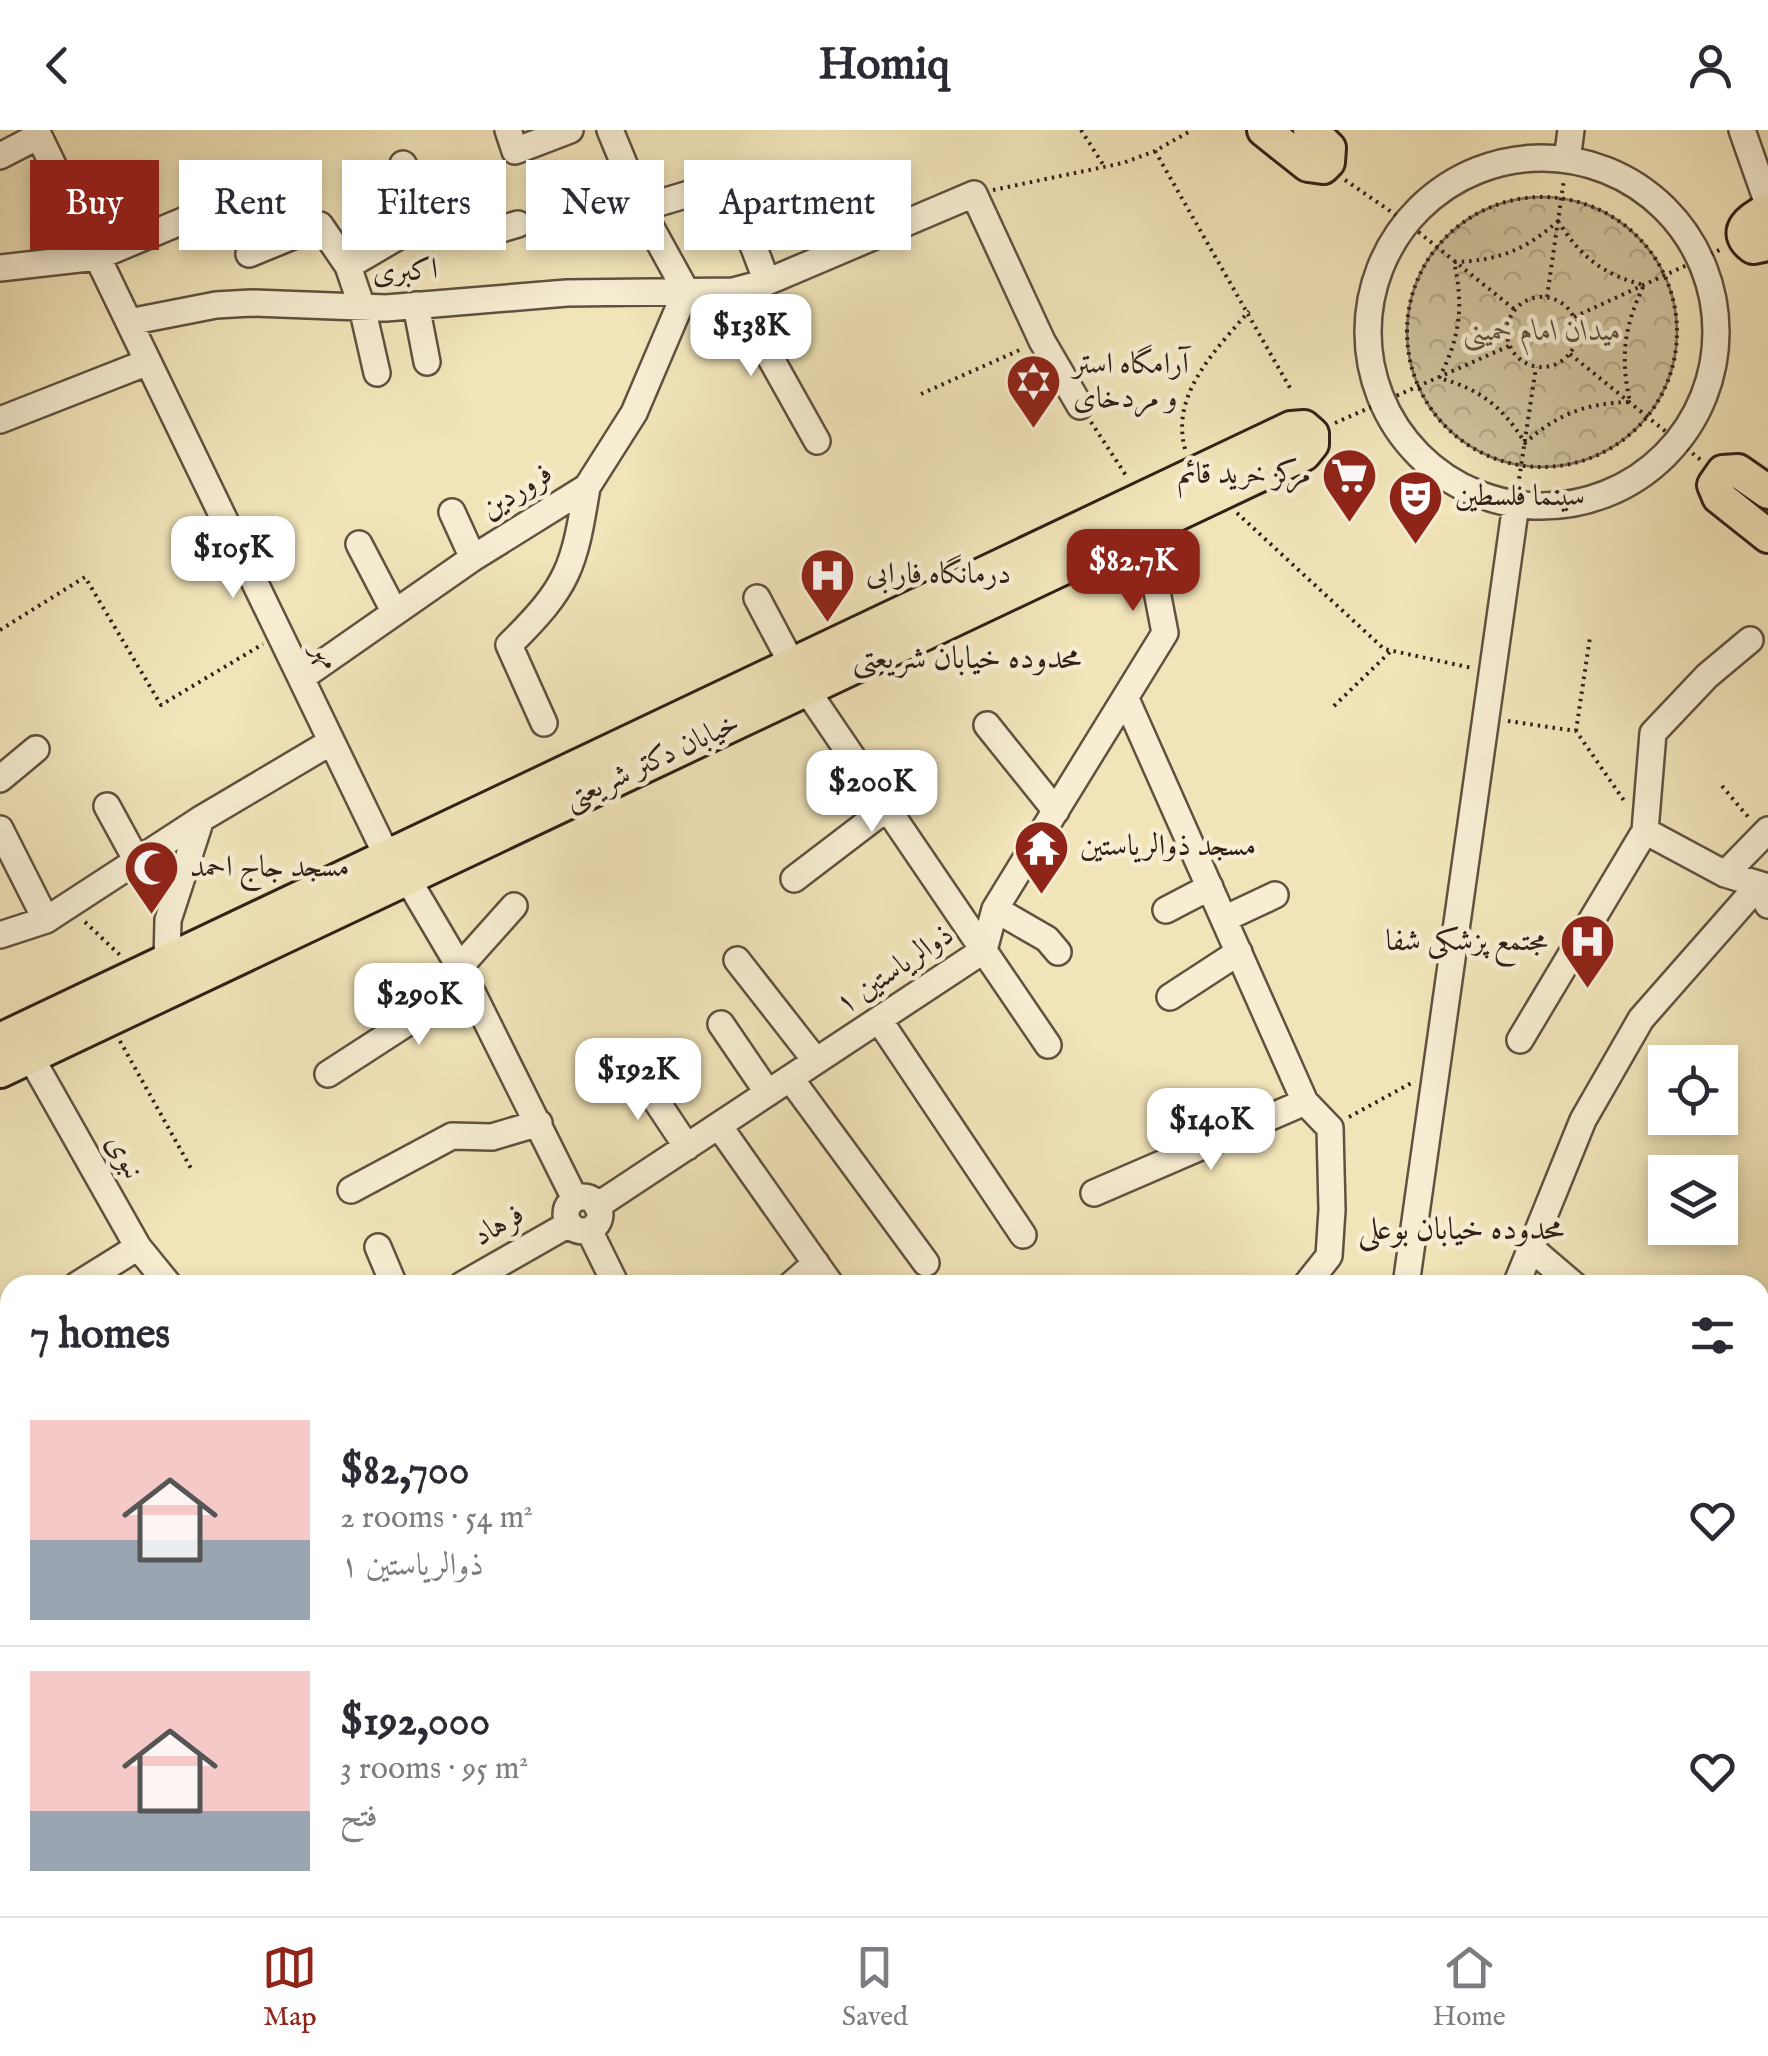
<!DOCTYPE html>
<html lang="en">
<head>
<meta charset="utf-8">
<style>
	:root { --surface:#fff; --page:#f7f7f7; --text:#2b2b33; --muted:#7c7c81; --line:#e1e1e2; --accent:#8f2418 }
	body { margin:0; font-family:"IM FELL English",Amiri,serif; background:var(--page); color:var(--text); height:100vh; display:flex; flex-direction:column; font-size:38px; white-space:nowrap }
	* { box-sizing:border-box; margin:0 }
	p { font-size:32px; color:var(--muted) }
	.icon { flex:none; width:55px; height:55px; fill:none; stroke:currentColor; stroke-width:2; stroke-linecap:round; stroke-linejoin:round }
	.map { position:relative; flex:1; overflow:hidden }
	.drawer { position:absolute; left:0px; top:1145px; width:1770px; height:642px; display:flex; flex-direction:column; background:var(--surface); border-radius:30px 30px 0 0; box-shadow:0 5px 15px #0003 }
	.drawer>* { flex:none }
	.banner { position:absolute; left:30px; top:30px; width:1000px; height:90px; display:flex; gap:20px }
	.fabs { position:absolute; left:1648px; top:915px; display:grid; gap:20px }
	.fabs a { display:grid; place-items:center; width:90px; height:90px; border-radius:0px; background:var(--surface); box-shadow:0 5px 15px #0003; font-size:50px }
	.price { position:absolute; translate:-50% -85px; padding:0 22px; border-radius:20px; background:#fff; color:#222; font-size:32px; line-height:65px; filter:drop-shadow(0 2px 5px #0008) }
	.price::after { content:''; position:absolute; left:50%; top:60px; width:30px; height:22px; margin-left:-15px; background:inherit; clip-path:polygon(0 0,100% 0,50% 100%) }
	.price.on { background:var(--accent); color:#fff }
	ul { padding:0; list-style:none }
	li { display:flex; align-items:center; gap:30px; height:250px; padding:0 30px }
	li+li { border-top:2px solid var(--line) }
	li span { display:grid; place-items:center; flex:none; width:280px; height:200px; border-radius:0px; color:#555 }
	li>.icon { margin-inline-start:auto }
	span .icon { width:120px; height:120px; fill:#fffc; stroke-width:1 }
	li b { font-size:42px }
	h2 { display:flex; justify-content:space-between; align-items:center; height:120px; padding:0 30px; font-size:42px }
	.chip { padding:0 35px; border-radius:0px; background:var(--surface); box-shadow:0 5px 15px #0003; font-size:35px; line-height:90px }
	.chip.on { background:var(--accent); color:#fff }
	header { display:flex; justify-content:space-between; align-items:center; height:130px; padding:0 30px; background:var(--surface); font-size:45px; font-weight:700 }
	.menu { display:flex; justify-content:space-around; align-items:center; height:140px; border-top:2px solid var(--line); background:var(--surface); font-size:28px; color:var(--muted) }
	.menu a { display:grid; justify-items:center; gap:5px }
	.menu .on { color:var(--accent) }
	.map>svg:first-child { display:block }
	.park { fill:url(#park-crowns); stroke:#80725b; stroke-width:2.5 }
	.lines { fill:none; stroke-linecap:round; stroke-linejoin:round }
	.minor-casing { stroke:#615140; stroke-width:30 }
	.major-casing { stroke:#312018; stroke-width:38 }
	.path { stroke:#312018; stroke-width:4; stroke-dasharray:2.5 5; stroke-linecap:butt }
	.minor { stroke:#f6edd2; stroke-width:25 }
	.major { stroke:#f1e4b9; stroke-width:32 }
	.labels { text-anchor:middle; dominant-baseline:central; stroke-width:9; stroke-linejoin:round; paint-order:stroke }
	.street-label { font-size:30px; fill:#312018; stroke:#f6edd2 }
	.park-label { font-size:30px; font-style:italic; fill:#615140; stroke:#f6edd2 }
	.poi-label { font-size:30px; fill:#312018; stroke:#f6edd2; text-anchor:start }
	.neighbourhood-label { font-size:32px; fill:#312018; stroke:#f6edd2 }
</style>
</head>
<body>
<header><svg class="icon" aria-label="back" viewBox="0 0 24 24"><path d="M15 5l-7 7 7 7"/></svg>Homiq<svg class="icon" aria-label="person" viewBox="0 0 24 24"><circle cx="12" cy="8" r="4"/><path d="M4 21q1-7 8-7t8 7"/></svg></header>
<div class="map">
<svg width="1768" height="1786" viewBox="0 0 1768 1786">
	<defs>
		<pattern id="park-crowns" width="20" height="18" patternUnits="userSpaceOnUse" patternTransform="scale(2.5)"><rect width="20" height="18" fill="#d0c39e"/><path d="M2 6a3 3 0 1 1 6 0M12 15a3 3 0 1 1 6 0" fill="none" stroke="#b3a787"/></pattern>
	</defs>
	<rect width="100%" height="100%" fill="#f1e4b9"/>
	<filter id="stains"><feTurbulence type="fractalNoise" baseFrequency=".002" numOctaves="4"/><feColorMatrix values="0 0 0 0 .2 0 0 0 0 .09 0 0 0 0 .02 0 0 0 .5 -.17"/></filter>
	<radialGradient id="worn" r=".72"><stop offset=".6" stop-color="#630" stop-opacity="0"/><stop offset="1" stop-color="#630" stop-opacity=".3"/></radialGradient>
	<path class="park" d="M1407 202a135 135 0 1 1 270 0a135 135 0 1 1-270 0Z"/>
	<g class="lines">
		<defs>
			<path id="minor" d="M36,0L387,726
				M508,0L515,21L570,0
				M610,0L648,92L686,161
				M1742,0L1768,74
				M0,26L39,6
				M1368 202a174 174 0 1 1 348 0a174 174 0 1 1-348 0Z
				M1567,30L1571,0
				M403,34L440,103
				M642,78L729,52L767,152
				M249,124L320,95L348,136L362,177L377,243
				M348,136L411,99L481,105L518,94
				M0,138L97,127L254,61
				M733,161L817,311
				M416,175L427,232
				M129,192L216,175L251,173L386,178L567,163L733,161L767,152L974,64L1042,211L1080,276
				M0,290L148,232
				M452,382L473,428
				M359,414L394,481
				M757,468L792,534
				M301,548L473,428L587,357L634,283L686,161
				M806,559L1048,915
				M1126,569L1305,972L1330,998L1332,1080L1329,1126L1306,1155
				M544,593L509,515C569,456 574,438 587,357
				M987,595L1056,681
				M0,649L36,619
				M107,676L137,731
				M0,699L46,790
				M1645,701L1725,744L1768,757
				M1725,744L1768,700
				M407,748L459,836L575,1069
				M794,749L887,678
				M995,779L1047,809L1058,822
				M1166,780L1210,757
				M1224,789L1275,765
				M0,805L46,790L201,689L331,612
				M737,830L816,931
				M167,831L168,790L201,689
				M1170,867L1239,822
				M879,890L1023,1105
				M721,894L768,963
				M1520,910L1645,701L1653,603L1707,546L1750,510
				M30,926L138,1117L169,1155
				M635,939L687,1017
				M328,944L413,889L514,776
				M790,948L926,1133
				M719,996L831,1155
				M351,1060L452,1006L492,1007L539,993
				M1094,1063L1305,972
				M566 1084a17 17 0 1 1 34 0a17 17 0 1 1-34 0Z
				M597,1076L984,820L995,779L1165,503L1145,399
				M589,1100L616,1155
				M378,1117L394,1155
				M1533,1120L1574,1155
				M77,1155L138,1117
				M462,1155L569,1094
				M791,1155L816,1133
				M1406,1155L1516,374
				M1516,1155L1583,990L1641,889L1758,756L1768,775
				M1767,1310L1768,1309
				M0,1311L10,1305
				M0,1349L10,1362
				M1760,1667L1768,1652
				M282,1778L287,1786
				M915,1778L918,1786
				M1200,1778L1202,1786
				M1728,1778L1736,1786
				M551,1779L555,1786
				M317,1786L324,1778
				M1069,1786L1071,1778
				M1318,1786L1320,1778
				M1584,1786L1608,1778"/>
			<path id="major" d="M1264,0L1308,35L1323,37L1328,32L1329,18L1310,0
				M1768,80C1752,88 1731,101 1753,117L1768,114
				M1768,362L1738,341L1723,342L1714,355L1719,367L1768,406
				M0,910L1291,298L1304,297L1312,304V314L1304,324L0,941
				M0,1552L10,1564
				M0,1598L10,1610
				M160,1778L168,1786
				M213,1778L223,1786"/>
		</defs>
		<use href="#minor" class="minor-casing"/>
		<use href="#major" class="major-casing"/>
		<path class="path" d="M1081,0L1104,36
			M1155,21L1290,258
			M1345,50L1406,92L1514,179
			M993,60L1123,33L1155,21L1192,0
			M1407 202a135 135 0 1 1 270 0a135 135 0 1 1-270 0Z
			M1558,91C1580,126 1603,145 1644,155C1624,196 1620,228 1630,272C1587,273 1557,284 1525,313C1503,277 1480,259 1439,248C1460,208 1464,176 1454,132C1497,131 1526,120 1558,91Z
			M1507 202a35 35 0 1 1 70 0a35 35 0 1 1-70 0Z
			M1547,167L1564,49
			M1574,187L1724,118
			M1570,224L1702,331
			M921,264L1022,219
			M1091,292L1127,347
			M1335,293L1509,216
			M1185,319C1170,264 1216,220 1249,181
			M1518,356L1536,237
			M1237,383L1384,519L1472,538
			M0,500L85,447L161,575L263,514
			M1334,576L1392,520
			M1508,591L1576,601L1625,672
			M1576,601L1590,507
			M1722,656L1749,688
			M85,792L122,827
			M120,911L193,1042
			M1349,987L1415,951"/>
		<use href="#minor" class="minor"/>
		<use href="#major" class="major"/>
	</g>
	<defs>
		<symbol id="synagogue-pin" viewBox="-11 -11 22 30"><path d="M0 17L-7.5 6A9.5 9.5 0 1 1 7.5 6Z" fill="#8f2418" stroke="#f6edd2"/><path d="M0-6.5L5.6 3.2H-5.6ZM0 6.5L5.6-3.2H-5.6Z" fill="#fff"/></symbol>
		<symbol id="supermarket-pin" viewBox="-11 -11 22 30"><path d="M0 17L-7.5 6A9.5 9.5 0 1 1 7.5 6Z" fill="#8f2418" stroke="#f6edd2"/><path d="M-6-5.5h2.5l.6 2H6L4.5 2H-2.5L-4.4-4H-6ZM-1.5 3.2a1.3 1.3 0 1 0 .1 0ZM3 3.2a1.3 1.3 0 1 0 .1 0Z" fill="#fff"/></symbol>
		<symbol id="theatre-pin" viewBox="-11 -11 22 30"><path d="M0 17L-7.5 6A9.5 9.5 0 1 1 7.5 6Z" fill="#8f2418" stroke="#f6edd2"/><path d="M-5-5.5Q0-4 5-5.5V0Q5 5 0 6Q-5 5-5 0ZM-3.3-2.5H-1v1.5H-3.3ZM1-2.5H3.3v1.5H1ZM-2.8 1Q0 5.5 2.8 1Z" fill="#fff"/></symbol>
		<symbol id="hospital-pin" viewBox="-11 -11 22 30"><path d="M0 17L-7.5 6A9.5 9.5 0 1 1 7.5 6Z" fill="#8f2418" stroke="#f6edd2"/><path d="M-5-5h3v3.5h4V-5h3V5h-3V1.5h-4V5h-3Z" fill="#fff"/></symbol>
		<symbol id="temple-pin" viewBox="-11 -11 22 30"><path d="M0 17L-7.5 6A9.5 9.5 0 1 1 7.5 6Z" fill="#8f2418" stroke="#f6edd2"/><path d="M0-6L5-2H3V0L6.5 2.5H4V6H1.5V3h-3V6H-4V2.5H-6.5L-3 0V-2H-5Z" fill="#fff"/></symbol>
		<symbol id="mosque-pin" viewBox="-11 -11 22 30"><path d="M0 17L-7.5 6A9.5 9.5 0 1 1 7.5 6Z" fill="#8f2418" stroke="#f6edd2"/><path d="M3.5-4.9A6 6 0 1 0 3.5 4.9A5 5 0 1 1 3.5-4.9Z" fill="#fff"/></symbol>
	</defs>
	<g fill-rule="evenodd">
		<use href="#synagogue-pin" x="1002" y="220" width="63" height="86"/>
		<use href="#supermarket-pin" x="1318" y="314" width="63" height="86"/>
		<use href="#theatre-pin" x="1384" y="336" width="63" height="86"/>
		<use href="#hospital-pin" x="796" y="414" width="63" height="86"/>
		<use href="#temple-pin" x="1010" y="686" width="63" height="86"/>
		<use href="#mosque-pin" x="120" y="706" width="63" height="86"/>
		<use href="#hospital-pin" x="1556" y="780" width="63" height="86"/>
	</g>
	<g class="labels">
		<g class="street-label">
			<text transform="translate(405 142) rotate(-3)">اکبری</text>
			<text transform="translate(517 362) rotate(-32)">فروردین</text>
			<text transform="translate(326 526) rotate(64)">مهر</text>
			<text transform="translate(652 632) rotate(-25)">خیابان دکتر شریعتی</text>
			<text transform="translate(895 840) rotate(-34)">ذوالریاستین ۱</text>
			<text transform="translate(124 1027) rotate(60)">نبوی</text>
			<text transform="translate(499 1096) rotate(-30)">فرهاد</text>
		</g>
		<g class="park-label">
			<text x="1542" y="202">میدان امام خمینی</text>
		</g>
		<g class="poi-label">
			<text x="1073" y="235">آرامگاه استر<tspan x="1073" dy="34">و مردخای</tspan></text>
			<text x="1311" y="345" text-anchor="end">مرکز خرید قائم</text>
			<text x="1455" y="367">سینما فلسطین</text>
			<text x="866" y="445">درمانگاه فارابی</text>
			<text x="1080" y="717">مسجد ذوالریاستین</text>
			<text x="190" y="738">مسجد جاج احمد</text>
			<text x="1548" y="812" text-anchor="end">مجتمع پزشکی شفا</text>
		</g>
		<g class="neighbourhood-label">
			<text x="967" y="529">محدوده خیابان شریعتی</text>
			<text x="1461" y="1100">محدوده خیابان بوعلی</text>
		</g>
	</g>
	<rect width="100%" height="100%" filter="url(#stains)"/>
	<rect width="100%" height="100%" fill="url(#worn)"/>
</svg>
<div class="fabs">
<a><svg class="icon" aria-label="locate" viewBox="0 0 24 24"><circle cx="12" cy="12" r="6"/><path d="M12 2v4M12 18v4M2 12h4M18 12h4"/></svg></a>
<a><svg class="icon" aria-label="layers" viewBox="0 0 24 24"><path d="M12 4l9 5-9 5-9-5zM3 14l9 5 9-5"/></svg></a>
</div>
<b class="price" style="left:751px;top:249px">$138K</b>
<b class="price" style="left:233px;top:471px">$105K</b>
<b class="price on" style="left:1133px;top:484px">$82.7K</b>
<b class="price" style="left:872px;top:705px">$200K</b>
<b class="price" style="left:419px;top:918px">$290K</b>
<b class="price" style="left:638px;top:993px">$192K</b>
<b class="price" style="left:1211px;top:1043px">$140K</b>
<div class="banner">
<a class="chip on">Buy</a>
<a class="chip">Rent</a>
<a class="chip">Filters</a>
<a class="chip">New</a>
<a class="chip">Apartment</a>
</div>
<section class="drawer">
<h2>7 homes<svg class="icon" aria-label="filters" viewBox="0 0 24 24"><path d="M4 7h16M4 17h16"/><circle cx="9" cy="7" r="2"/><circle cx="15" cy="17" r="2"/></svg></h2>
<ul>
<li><span style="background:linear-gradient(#f6c9c9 60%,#9aa5b1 0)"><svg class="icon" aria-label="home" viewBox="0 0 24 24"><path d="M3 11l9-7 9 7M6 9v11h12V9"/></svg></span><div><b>$82,700</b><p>2 rooms · 54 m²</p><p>ذوالریاستین ۱</p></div><svg class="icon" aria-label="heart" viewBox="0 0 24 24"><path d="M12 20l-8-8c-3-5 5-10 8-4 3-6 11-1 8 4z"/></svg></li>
<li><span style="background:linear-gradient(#f6c9c9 70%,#9aa5b1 0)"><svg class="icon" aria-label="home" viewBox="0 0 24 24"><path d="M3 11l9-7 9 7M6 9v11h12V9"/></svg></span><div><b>$192,000</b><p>3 rooms · 95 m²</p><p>فتح</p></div><svg class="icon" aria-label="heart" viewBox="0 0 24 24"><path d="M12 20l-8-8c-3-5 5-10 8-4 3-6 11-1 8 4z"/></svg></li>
</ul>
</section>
</div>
<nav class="menu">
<a class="on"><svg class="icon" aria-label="map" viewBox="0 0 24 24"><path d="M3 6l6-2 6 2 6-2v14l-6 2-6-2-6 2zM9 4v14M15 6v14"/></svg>Map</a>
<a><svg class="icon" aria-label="saved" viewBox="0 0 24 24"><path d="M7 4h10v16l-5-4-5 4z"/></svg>Saved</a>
<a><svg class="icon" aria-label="home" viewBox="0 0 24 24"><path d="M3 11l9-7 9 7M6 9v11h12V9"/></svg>Home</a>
</nav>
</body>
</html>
